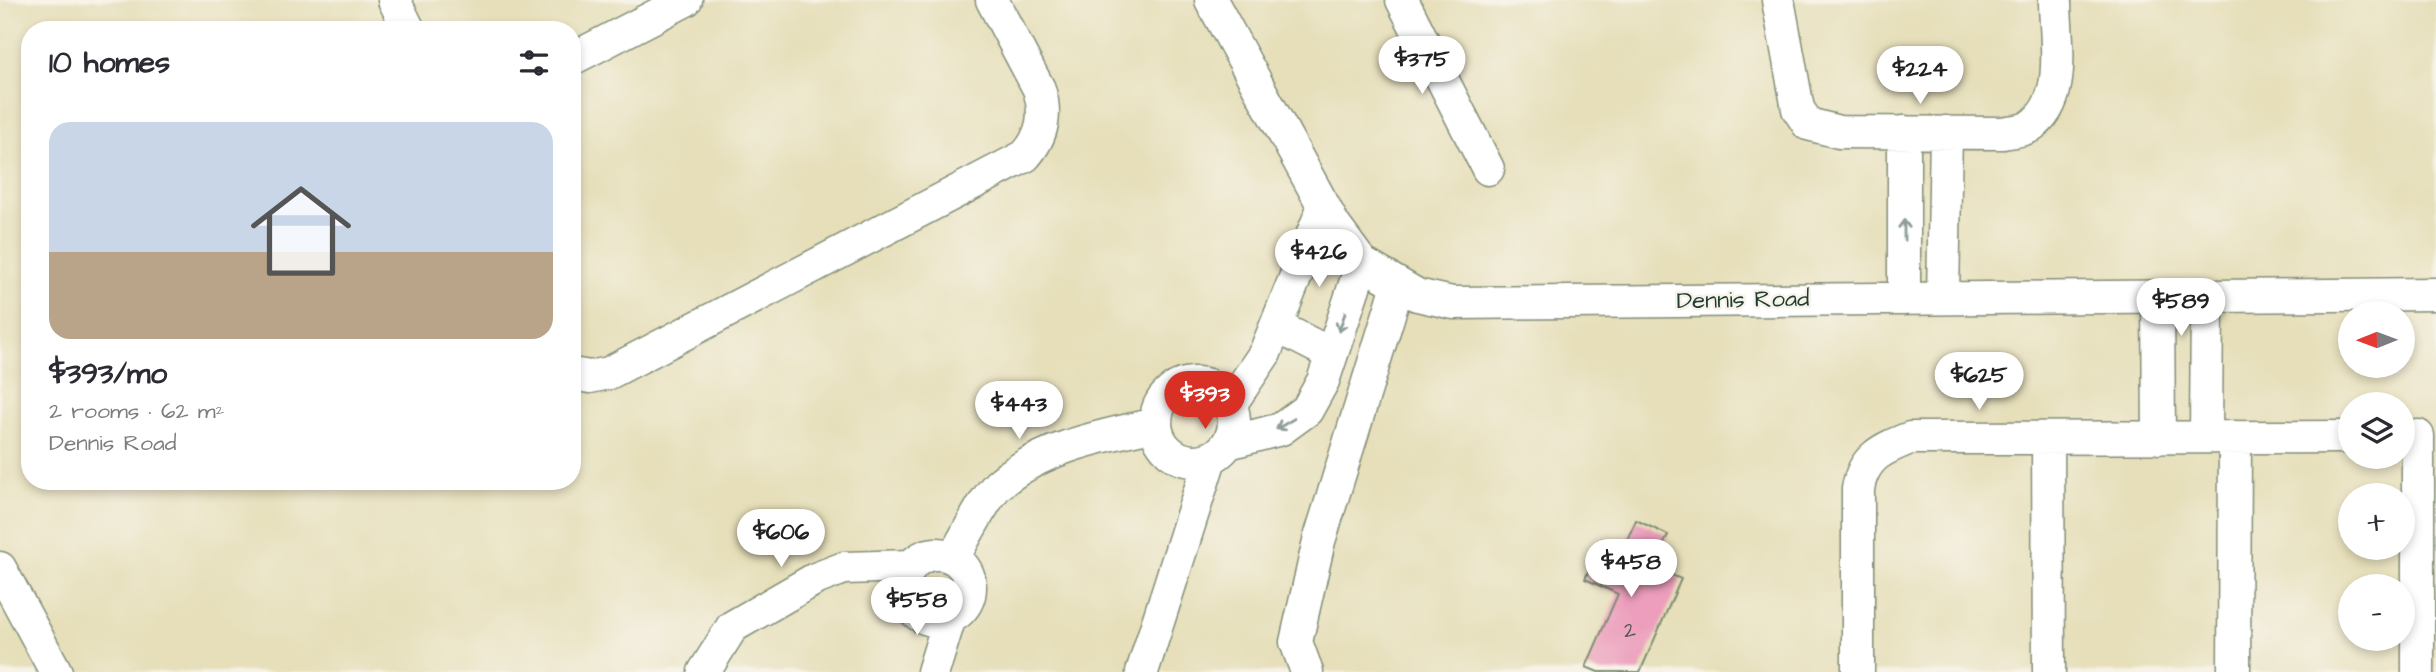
<!DOCTYPE html>
<html lang="en">
<head>
<meta charset="utf-8">
<style>
	:root { --surface:#fff; --page:#f7f7f7; --text:#2b2b33; --muted:#7c7c81; --line:#e1e1e2; --accent:#d93025 }
	body { margin:0; font-family:"Architects Daughter",sans-serif; background:var(--page); color:var(--text); height:100vh; display:flex; flex-direction:column; font-size:26px; white-space:nowrap }
	* { box-sizing:border-box; margin:0 }
	p { font-size:23px; color:var(--muted) }
	.icon { flex:none; width:38px; height:38px; fill:none; stroke:currentColor; stroke-width:2; stroke-linecap:round; stroke-linejoin:round }
	.map { position:relative; flex:1; overflow:hidden }
	.details { position:absolute; left:21px; top:21px; width:560px; height:469px; display:flex; flex-direction:column; background:var(--surface); border-radius:28px; box-shadow:0 4px 10px #0003 }
	.details>* { flex:none }
	.needle { width:46px; rotate:269deg }
	.controls { position:absolute; left:2338px; top:301px; display:grid; gap:14px }
	.controls a { display:grid; place-items:center; width:77px; height:77px; border-radius:50%; background:var(--surface); box-shadow:0 4px 10px #0003; font-size:35px }
	.price { position:absolute; translate:-50% -60px; padding:0 16px; border-radius:24px; background:#fff; color:#222; font-size:23px; line-height:46px; filter:drop-shadow(0 2px 4px #0008) }
	.price::after { content:''; position:absolute; left:50%; top:42px; width:21px; height:16px; margin-left:-10px; background:inherit; clip-path:polygon(0 0,100% 0,50% 100%) }
	.price.on { background:var(--accent); color:#fff }
	ul { padding:0; list-style:none }
	li { display:grid; align-content:center; gap:14px; height:371px; padding:0 28px }
	li+li { border-top:2px solid var(--line) }
	li span { display:grid; place-items:center; height:217px; border-radius:21px; color:#555 }
	li>.icon { margin-inline-start:auto }
	span .icon { width:126px; height:126px; fill:#fffc; stroke-width:1 }
	li b { font-size:30px }
	h2 { display:flex; justify-content:space-between; align-items:center; height:84px; padding:0 28px; font-size:30px }
	.map>svg:first-child { display:block }
	.building { fill:#ec9ebc }
	.lines { fill:none; stroke-linecap:round; stroke-linejoin:round }
	.street-casing { stroke:#828e77; stroke-width:35 }
	.street { stroke:#fff; stroke-width:32 }
	.oneway { stroke:#8f9e9a }
	.labels { text-anchor:middle; dominant-baseline:central; stroke-width:5; stroke-linejoin:round; paint-order:stroke }
	.number-label { font-size:21px; fill:#525556 }
	.street-label { font-size:24px; fill:#1f3d34; stroke:#f7f3e8 }
</style>
</head>
<body>
<div class="map">
<svg width="2436" height="672" viewBox="0 0 2436 672">
	<rect width="100%" height="100%" fill="#f7f3e8"/>
	<filter id="ink" filterUnits="userSpaceOnUse"><feTurbulence type="fractalNoise" baseFrequency=".0143" numOctaves="2"/><feDisplacementMap in="SourceGraphic" scale="14" xChannelSelector="R" yChannelSelector="G"/><feConvolveMatrix kernelMatrix="1 2 1 2 8 2 1 2 1" color-interpolation-filters="sRGB"/></filter>
	<filter id="wash" filterUnits="userSpaceOnUse"><feTurbulence type="fractalNoise" baseFrequency=".00686" numOctaves="4" result="noise"/><feDisplacementMap in="SourceGraphic" scale="28" xChannelSelector="R" yChannelSelector="G"/><feGaussianBlur stdDeviation="1.57" result="paint"/><feColorMatrix in="noise" values="0 0 0 0 0 0 0 0 0 0 0 0 0 0 0 0 0 1.4 0 .05"/><feComposite in="paint" operator="in"/></filter>
	<g filter="url(#wash)">
		<rect width="100%" height="100%" fill="#e6dfba"/>
		<g id="blocks">
			<path class="building" d="M1636,520L1668,535L1653,567L1681,579L1640,672H1598L1586,667L1618,594L1585,579L1602,539L1623,549Z"/>
		</g>
	</g>
	<g filter="url(#ink)">
		<use href="#blocks" fill-opacity="0" stroke="#828e77" stroke-width="2"/>
		<g class="lines">
			<defs>
				<path id="street" d="M394,0L409,30
					M1211,0L1334,225L1362,263L1417,295L1453,303L2436,294
					M1402,0L1488,169
					M1778,0L1798,109L1808,124L1839,132L2003,133C2011,131 2023,131 2029,127C2069,102 2055,40 2055,0
					M572,59L686,0
					M2158,297L2159,438
					M1943,298L1946,132
					M1904,299V132
					M1276,326L1331,354
					M572,374L590,377L609,373L1025,156C1043,136 1047,114 1039,89L992,0
					M1156 422a39 39 0 1 1 78 0a39 39 0 1 1-78 0Z
					M1230,405L1265,353L1324,206
					M2418,436V672
					M2206,437L2207,296
					M2048,438L2049,672
					M1228,443L1281,429L1307,410L1323,381L1362,263
					M904 587a33 33 0 1 1 66 0a33 33 0 1 1-66 0Z
					M953,558C964,540 985,497 999,484C1042,447 1102,436 1156,424
					M0,568L56,672
					M704,672L732,627L815,579L844,568L911,566
					M933,672L950,617
					M1142,672L1210,459
					M1307,672L1296,642L1319,541L1398,285
					M1858,672V489C1863,457 1882,449 1910,438L2350,437
					M2234,672L2235,437"/>
			</defs>
			<use href="#street" class="street-casing"/>
			<use href="#street" class="street"/>
		</g>
		<defs><path id="oneway-shaft" d="M-6 0H5M1.5-3L5.5 0L1.5 3" fill="none" stroke-width="1.6" stroke-linecap="round" stroke-linejoin="round" transform="scale(1.75)"/></defs>
		<g class="oneway">
			<use href="#oneway-shaft" transform="translate(1904 230) rotate(-90)"/>
			<use href="#oneway-shaft" transform="translate(1342 322) rotate(109)"/>
			<use href="#oneway-shaft" transform="translate(1285 424) rotate(149)"/>
		</g>
	</g>
	<g class="labels">
		<g class="number-label">
			<text x="1630" y="630">2</text>
		</g>
		<g class="street-label">
			<text transform="translate(1743 300) rotate(-1)">Dennis Road</text>
		</g>
	</g>
</svg>
<div class="controls">
<a><svg class="needle" viewBox="-14 -14 28 28"><path d="M0-13l5 13h-10z" fill="#e53935"/><path d="M0 13l5-13h-10z" fill="#7c7c81"/></svg></a>
<a><svg class="icon" aria-label="layers" viewBox="0 0 24 24"><path d="M12 4l9 5-9 5-9-5zM3 14l9 5 9-5"/></svg></a>
<a>+</a>
<a>−</a>
</div>
<b class="price" style="left:1422px;top:96px">$375</b>
<b class="price" style="left:1920px;top:106px">$224</b>
<b class="price" style="left:1319px;top:289px">$426</b>
<b class="price" style="left:2181px;top:338px">$589</b>
<b class="price" style="left:1979px;top:412px">$625</b>
<b class="price on" style="left:1205px;top:431px">$393</b>
<b class="price" style="left:1019px;top:441px">$443</b>
<b class="price" style="left:781px;top:569px">$606</b>
<b class="price" style="left:1631px;top:599px">$458</b>
<b class="price" style="left:917px;top:637px">$558</b>
<section class="details">
<h2>10 homes<svg class="icon" aria-label="filters" viewBox="0 0 24 24"><path d="M4 7h16M4 17h16"/><circle cx="9" cy="7" r="2"/><circle cx="15" cy="17" r="2"/></svg></h2>
<ul>
<li><span style="background:linear-gradient(#c9d6e8 60%,#b9a48a 0)"><svg class="icon" aria-label="home" viewBox="0 0 24 24"><path d="M3 11l9-7 9 7M6 9v11h12V9"/></svg></span><div><b>$393/mo</b><p>2 rooms · 62 m²</p><p>Dennis Road</p></div></li>
</ul>
</section>
</div>
</body>
</html>
